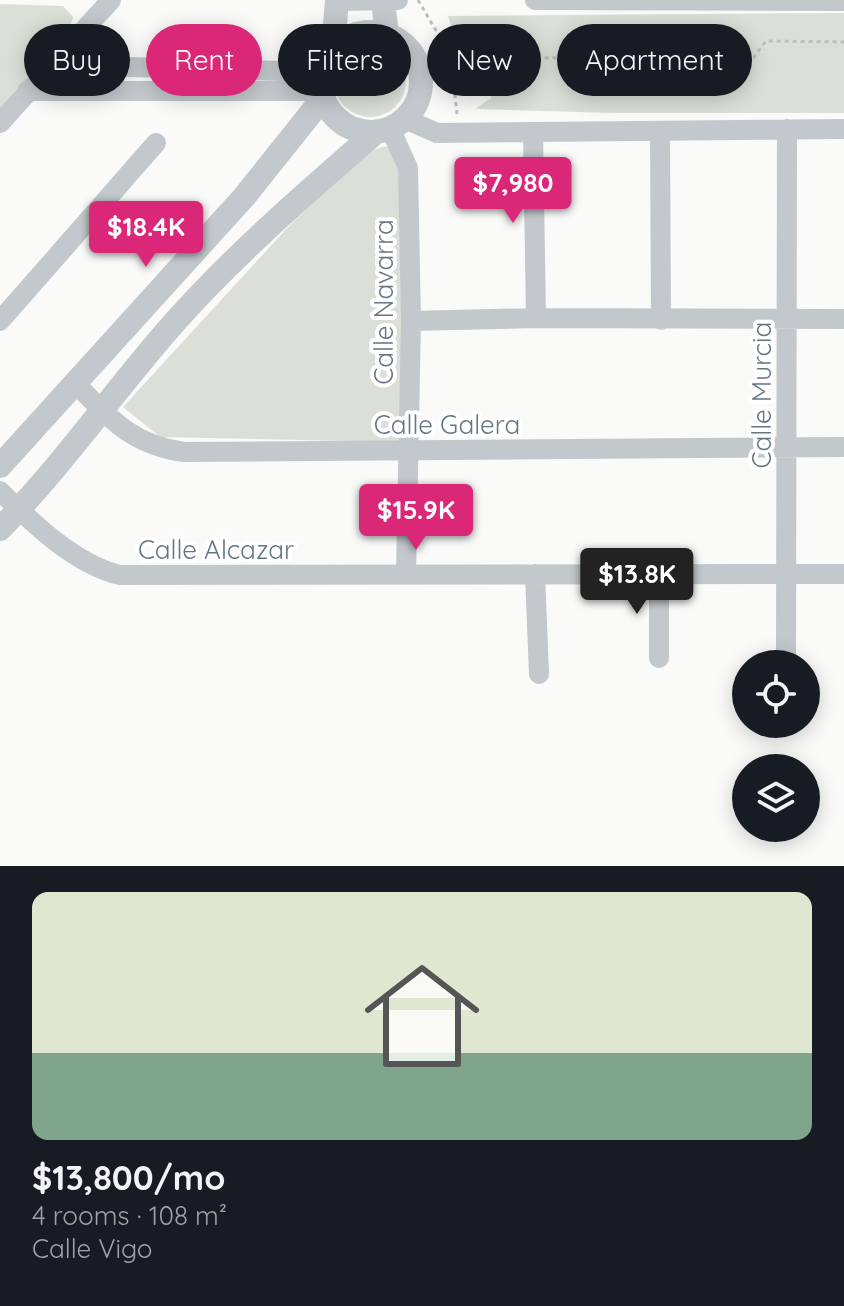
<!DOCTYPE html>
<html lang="en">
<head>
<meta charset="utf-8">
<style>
	:root { --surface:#171b24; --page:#20242c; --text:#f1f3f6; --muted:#9ea1a6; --line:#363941; --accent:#db2777 }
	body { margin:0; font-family:Quicksand,sans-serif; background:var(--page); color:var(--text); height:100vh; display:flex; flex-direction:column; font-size:30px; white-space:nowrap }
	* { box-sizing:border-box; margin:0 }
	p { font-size:26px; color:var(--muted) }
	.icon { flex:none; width:44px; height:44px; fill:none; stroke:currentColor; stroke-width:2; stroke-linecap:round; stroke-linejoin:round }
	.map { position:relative; height:866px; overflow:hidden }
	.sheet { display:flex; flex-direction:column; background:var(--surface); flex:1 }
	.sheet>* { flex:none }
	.banner { position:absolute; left:24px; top:24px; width:796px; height:72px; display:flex; gap:16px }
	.tools { position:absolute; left:732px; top:650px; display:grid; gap:16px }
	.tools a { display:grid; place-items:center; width:88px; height:88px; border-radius:50%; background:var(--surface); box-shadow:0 4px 20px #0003; font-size:40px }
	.price { position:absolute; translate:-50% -68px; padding:0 18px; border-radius:8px; background:var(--accent); color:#fff; font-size:26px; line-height:52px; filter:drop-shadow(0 2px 4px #0008) }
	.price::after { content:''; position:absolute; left:50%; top:48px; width:24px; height:18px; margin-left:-12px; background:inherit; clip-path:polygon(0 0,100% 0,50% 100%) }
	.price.on { background:#222; color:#fff }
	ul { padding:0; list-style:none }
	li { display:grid; align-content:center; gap:16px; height:424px; padding:0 32px }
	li+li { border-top:2px solid var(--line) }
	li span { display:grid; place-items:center; height:248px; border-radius:16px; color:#555 }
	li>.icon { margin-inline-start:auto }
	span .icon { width:144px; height:144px; fill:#fffc; stroke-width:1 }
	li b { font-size:34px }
	.pill { padding:0 28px; border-radius:36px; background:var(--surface); box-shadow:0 4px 20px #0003; font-size:28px; line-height:72px }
	.pill.on { background:var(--accent); color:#fff }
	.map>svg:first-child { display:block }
	.green { fill:#dadfd7 }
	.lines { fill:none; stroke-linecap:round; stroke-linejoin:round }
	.path { stroke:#bbbfc2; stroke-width:3; stroke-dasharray:4 4; stroke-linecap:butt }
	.minor { stroke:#c3c8cc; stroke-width:20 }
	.tertiary { stroke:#c3c8cc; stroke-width:24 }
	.labels { text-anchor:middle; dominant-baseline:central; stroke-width:8; stroke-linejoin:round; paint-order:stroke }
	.street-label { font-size:26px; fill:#657683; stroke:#fff }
</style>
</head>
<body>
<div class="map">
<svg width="844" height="866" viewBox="0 0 844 866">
	<rect width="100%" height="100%" fill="#fafaf8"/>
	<path class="green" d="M0,4L63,6L73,17L68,34L0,114Z
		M844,13V113H614L475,109L491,98L485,35L452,29L448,16Z
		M334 81a36 36 0 1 1 72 0a36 36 0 1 1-72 0Z
		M394,144L399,173L403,442L160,437L123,407L289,226L365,152Z"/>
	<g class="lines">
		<path class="path" d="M418,0L438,34L468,38L472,63L519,58L754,57L766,41L844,42
			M457,114L455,95L473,89L472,63"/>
		<path class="minor" d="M535,0L844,1
			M337,1L398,0
			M51,65L322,72
			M27,91H321
			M405,119L437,133L844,129
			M0,123L111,0
			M390,128L408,168L411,321L406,574
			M660,131L661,320
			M533,132L536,318
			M0,321L156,143
			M411,321L536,318L844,319
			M74,382C110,418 131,445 184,452L844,447
			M0,491C32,523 76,565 120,575L844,574
			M535,574L539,674
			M659,658V573
			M786,660L787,129"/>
		<path class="tertiary" d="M383,0L387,35
			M321 82a50 50 0 1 1 100 0a50 50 0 1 1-100 0Z
			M333,49L337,0
			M0,466L244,197L323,98
			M0,529C62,466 114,391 173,324C235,254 305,194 376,132"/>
	</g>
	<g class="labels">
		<g class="street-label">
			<text transform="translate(383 302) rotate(-90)">Calle Navarra</text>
			<text transform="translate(761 395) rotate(-90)">Calle Murcia</text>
			<text x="447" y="424">Calle Galera</text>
			<text x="216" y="549">Calle Alcazar</text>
		</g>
	</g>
</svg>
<div class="tools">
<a><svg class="icon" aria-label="locate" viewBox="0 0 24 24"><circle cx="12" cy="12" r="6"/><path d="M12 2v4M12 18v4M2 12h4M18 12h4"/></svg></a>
<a><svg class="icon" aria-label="layers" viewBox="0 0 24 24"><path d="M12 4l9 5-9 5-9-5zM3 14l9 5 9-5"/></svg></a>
</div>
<b class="price" style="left:513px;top:225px">$7,980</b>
<b class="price" style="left:146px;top:269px">$18.4K</b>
<b class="price" style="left:416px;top:552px">$15.9K</b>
<b class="price on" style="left:637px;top:616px">$13.8K</b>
<div class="banner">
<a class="pill">Buy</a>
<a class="pill on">Rent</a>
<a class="pill">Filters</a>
<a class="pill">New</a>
<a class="pill">Apartment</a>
</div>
</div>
<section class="sheet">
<ul>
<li><span style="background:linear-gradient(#dfe7d0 65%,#7fa58c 0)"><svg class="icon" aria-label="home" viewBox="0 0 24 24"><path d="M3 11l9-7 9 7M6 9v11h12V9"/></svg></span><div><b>$13,800/mo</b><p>4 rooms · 108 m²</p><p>Calle Vigo</p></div></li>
</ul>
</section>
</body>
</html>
